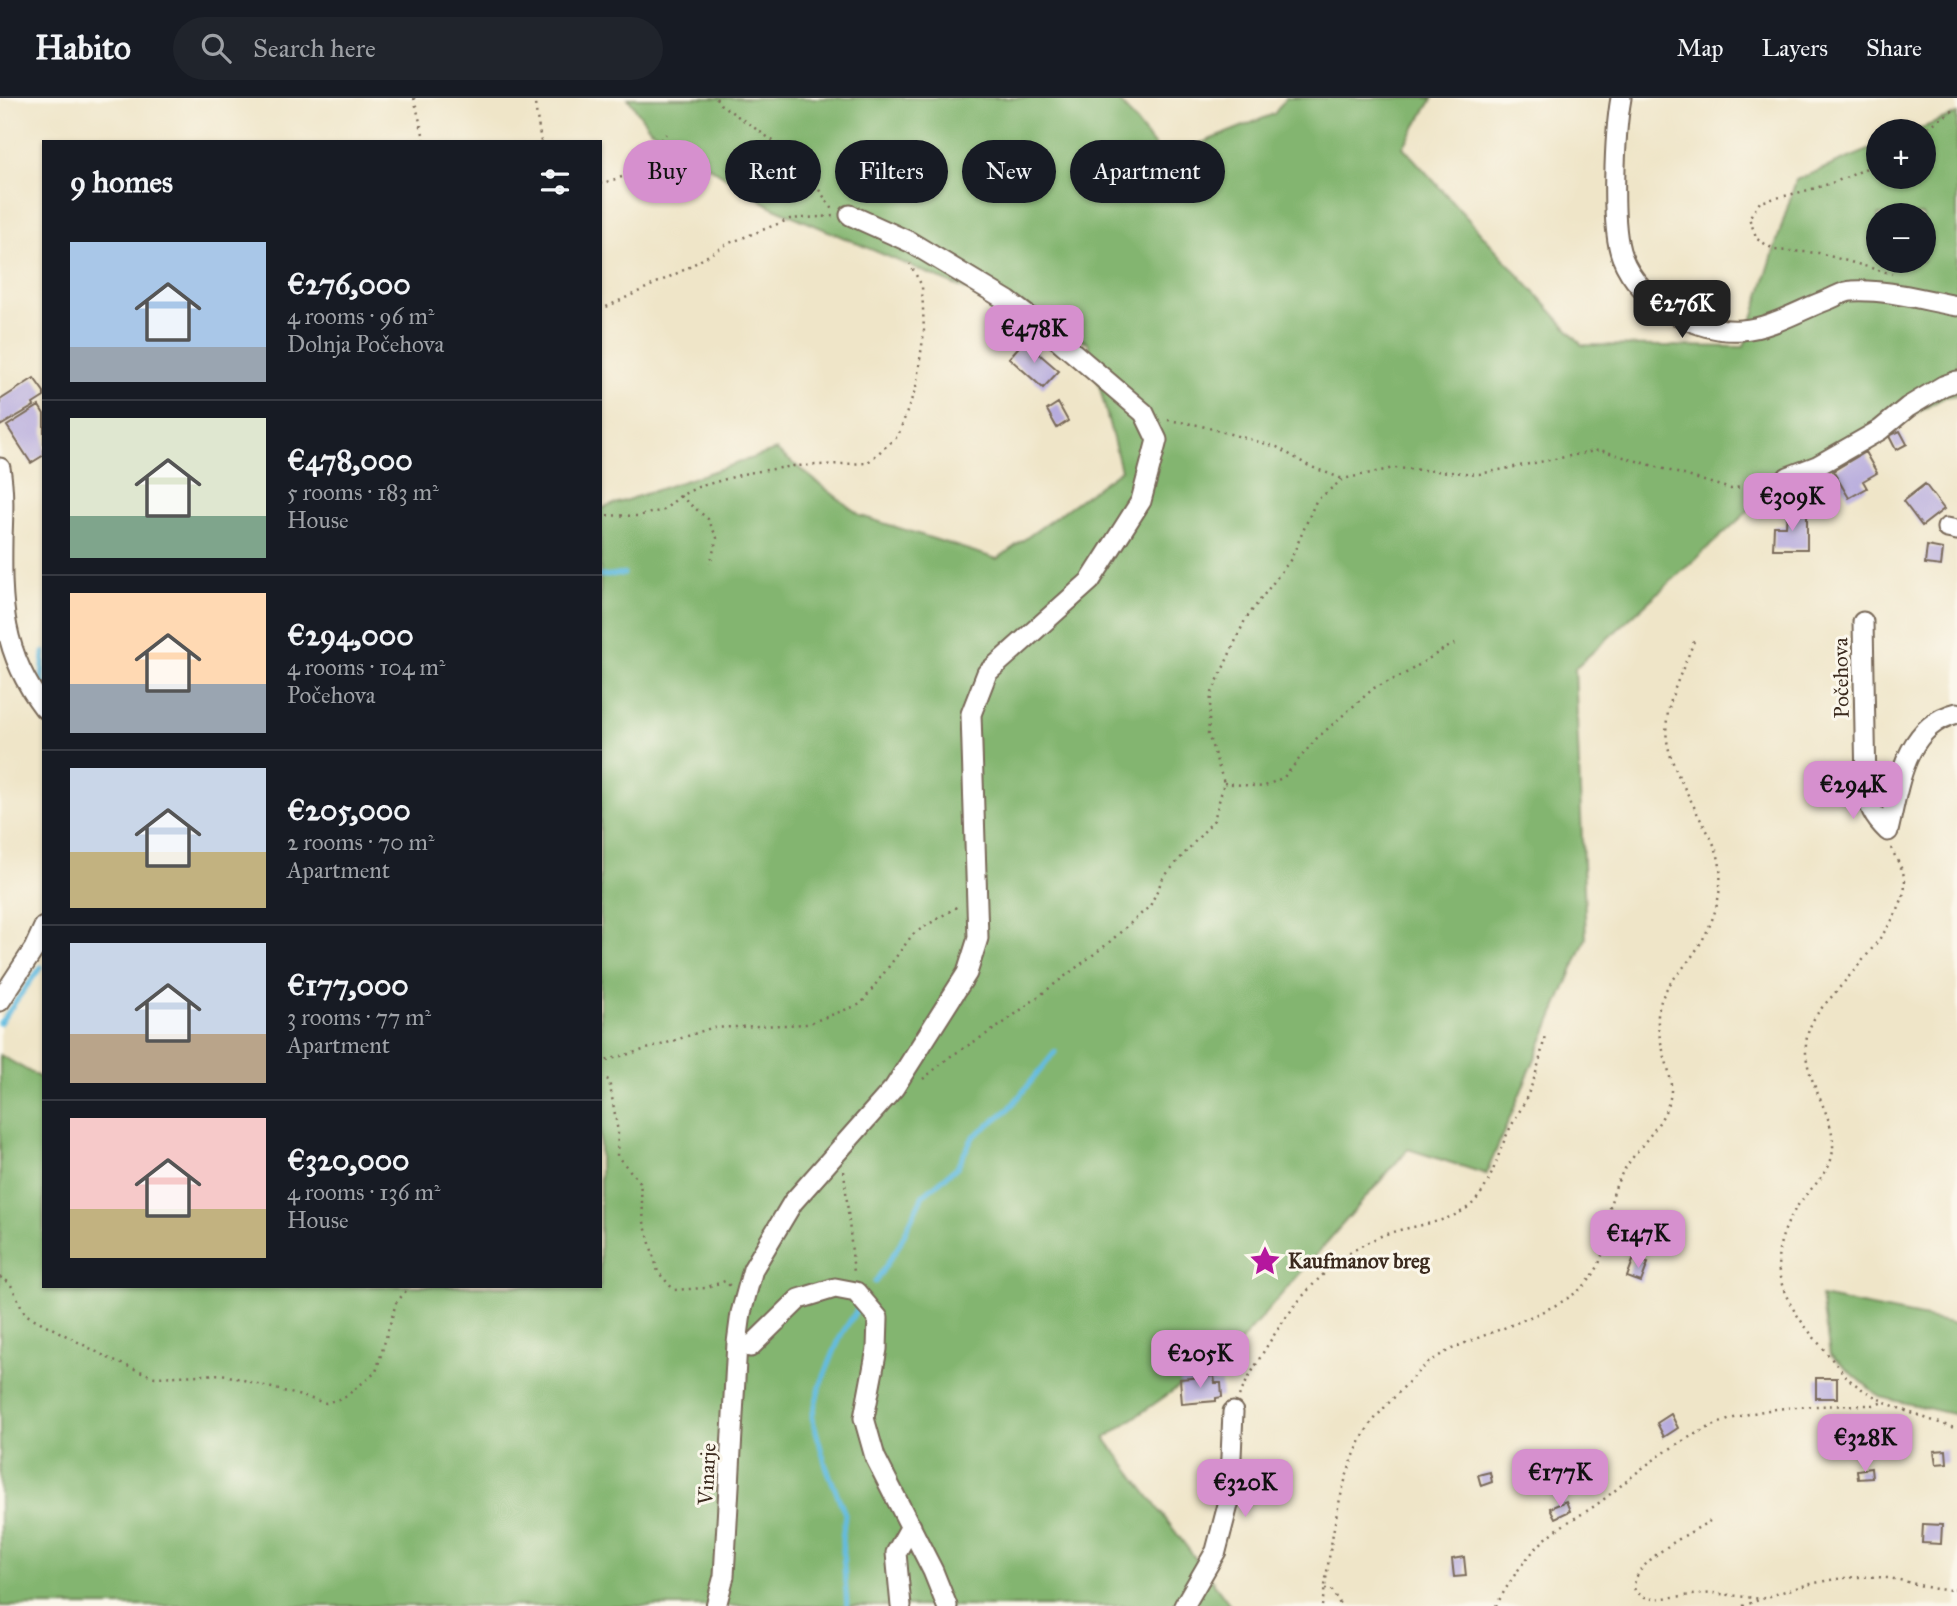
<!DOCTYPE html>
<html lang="en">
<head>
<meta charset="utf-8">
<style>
	:root { --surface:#171b24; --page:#20242c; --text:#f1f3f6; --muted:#9ea1a6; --line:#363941; --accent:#d690ce }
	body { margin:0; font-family:"IM FELL Great Primer",serif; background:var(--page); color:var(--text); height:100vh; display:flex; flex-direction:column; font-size:26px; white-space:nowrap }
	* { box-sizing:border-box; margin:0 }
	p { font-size:23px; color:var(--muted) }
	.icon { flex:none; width:38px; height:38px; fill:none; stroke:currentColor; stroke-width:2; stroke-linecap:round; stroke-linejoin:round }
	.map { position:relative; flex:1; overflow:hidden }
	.sheet { position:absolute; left:42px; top:42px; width:560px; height:1148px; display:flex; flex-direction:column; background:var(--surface); border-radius:0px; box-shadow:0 2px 5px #0004 }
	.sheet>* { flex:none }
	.hud { position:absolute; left:623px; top:42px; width:665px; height:63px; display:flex; gap:14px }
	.buttons { position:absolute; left:1866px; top:21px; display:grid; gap:14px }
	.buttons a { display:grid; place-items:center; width:70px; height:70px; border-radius:50%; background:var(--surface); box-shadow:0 2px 5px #0004; font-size:35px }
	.price { position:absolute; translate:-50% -60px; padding:0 16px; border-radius:14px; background:var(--accent); color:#111; font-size:23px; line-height:46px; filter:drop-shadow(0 2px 4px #0008) }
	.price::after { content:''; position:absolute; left:50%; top:42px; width:21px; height:16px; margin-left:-10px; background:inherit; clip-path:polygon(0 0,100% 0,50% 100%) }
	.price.on { background:#222; color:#fff }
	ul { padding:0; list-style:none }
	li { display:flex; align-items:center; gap:21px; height:175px; padding:0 28px }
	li+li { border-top:2px solid var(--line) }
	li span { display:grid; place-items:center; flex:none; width:196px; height:140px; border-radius:0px; color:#555 }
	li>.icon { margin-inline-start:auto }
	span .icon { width:84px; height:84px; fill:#fffc; stroke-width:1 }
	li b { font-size:30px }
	h2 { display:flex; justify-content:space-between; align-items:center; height:84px; padding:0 28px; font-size:30px }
	.chip { padding:0 24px; border-radius:32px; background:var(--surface); box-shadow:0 2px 5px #0004; font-size:24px; line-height:63px }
	.chip.on { background:var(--accent); color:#111 }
	header { display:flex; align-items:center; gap:42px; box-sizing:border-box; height:98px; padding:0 35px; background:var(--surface); border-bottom:2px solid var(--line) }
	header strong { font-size:33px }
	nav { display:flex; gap:38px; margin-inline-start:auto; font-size:24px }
	.search { width:490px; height:63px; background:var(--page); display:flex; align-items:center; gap:18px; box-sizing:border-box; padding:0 24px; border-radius:38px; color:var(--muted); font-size:26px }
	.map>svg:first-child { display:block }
	.forest { fill:#83b56f; stroke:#5f7046; stroke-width:2; fill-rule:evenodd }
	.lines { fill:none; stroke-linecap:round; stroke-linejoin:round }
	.stream { stroke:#63bce0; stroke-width:5 }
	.building { fill:#b7acdd }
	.minor-casing { stroke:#7a6b5a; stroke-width:23 }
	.path { stroke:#7a6b5a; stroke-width:2.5; stroke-dasharray:2 5; stroke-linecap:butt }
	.minor { stroke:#fff; stroke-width:19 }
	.labels { text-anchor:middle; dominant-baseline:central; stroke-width:6; stroke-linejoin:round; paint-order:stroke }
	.street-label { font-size:21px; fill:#3b2a1e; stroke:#fbf7ec }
	.poi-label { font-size:21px; font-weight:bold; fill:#3b2a1e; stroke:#fbf7ec; text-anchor:start }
</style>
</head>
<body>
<header>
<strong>Habito</strong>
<div class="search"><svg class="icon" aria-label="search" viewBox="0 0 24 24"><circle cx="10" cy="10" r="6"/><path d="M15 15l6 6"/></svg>Search here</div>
<nav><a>Map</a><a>Layers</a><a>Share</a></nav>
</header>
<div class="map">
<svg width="1957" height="1508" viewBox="0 0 1957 1508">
	<rect width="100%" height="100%" fill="#fbf7ec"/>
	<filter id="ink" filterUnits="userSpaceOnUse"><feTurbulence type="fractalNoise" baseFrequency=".0143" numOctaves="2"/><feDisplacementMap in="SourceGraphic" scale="14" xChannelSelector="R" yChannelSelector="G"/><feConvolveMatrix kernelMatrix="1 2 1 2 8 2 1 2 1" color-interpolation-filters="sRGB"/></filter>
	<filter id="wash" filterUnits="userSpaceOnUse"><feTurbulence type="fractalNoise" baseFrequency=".00686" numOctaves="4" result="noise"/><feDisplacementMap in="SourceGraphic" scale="28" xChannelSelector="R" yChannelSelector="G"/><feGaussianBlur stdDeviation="1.57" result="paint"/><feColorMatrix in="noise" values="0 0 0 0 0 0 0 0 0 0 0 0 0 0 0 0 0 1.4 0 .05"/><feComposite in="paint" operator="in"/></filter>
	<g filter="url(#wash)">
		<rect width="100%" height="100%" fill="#efe5c8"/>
		<path class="forest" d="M628,0H1117L1164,60L1274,16L1286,0H1433L1403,49L1582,247L1744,249L1796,82L1878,48V79H1923V33H1914L1957,16V297L1945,299L1754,408L1575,570L1586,840L1486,1076L1408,1051L1235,1250L1105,1340L1231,1508H0V957L44,982V1188H600V411L776,352L861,418L997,461L1121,372L1088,244L772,109L650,31ZM1878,117H1923V163H1878Z
			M1821,1199L1957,1226V1317L1880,1299L1830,1257Z"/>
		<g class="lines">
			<path class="stream" d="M600,478L624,476
				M44,554L42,581L44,585
				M0,925L41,869
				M875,1184L898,1149L923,1097L957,1069L973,1039L1009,1011L1055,954
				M847,1508L842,1442L845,1416L826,1368L812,1319L820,1288L841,1237L860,1207"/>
		</g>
		<g id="blocks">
			<path class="building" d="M1024,243L1059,273L1043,290L1009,260Z
				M34,280L44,294V299L33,306L34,308L0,328V302Z
				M1058,305L1068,323L1057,330L1047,312Z
				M39,308L44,316V357L31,365L7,328Z
				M1900,333L1907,346L1896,352L1889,338Z
				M1865,354L1877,375L1863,383L1867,390L1849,400L1833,373Z
				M1925,386L1944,411L1922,428L1903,403Z
				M1787,414L1807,415V451H1773L1774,428H1786Z
				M1927,448L1943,451L1941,468L1925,466Z
				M1634,1160L1648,1165L1641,1184L1627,1179Z
				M1214,1278L1215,1285H1221L1222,1299L1216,1300V1303L1182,1306L1180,1281Z
				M1816,1280H1837V1300H1816Z
				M1671,1316L1678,1330L1664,1339L1657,1325Z
				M1946,1352L1947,1365L1936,1366L1934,1353Z
				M1871,1370L1872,1380L1858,1381L1857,1372Z
				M1490,1374L1492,1384L1481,1388L1478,1377Z
				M1566,1403L1570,1413L1555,1420L1550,1410Z
				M1923,1426L1942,1427L1941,1446L1922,1445Z
				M1464,1459L1466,1478L1454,1479L1452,1461Z"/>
		</g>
	</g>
	<g filter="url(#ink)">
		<use href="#blocks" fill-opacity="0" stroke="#7a6b5a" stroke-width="2"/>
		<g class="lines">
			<defs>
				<path id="minor" d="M1621,0C1615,34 1610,128 1622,159C1639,203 1696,236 1742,232C1771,230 1800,212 1827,202C1835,199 1844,193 1852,193C1886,191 1923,202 1957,208
					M850,117L910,144L1008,203L1049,234L1144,315L1157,342L1141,403L1090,483L987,575L971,616L978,840L967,875L894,990L793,1104L753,1171L741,1215L737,1245L750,1249L799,1201L835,1190L856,1194L878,1220L877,1251L864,1320L875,1359L933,1473L947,1508
					M0,370C4,393 3,416 2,440C1,505 2,555 44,610
					M1788,379L1817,368L1880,332L1908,309L1943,288L1957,283
					M1947,430L1957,432
					M1863,524L1866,689C1869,709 1873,719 1888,733C1899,688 1904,628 1957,615
					M0,903L34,851L44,829
					M716,1508L724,1478L737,1245
					M901,1508L896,1455L911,1428
					M1184,1508L1216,1453L1229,1403L1233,1314"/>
			</defs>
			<use href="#minor" class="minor-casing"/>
			<path class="path" d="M414,0L425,44
				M534,0L541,44
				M716,0L720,6L795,58L834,113
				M1922,33L1957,10
				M1878,63C1843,86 1800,94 1760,104L1749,120L1757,141L1775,152L1819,155L1892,176
				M600,86L625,78L666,36
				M600,212L686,171L727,146L790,121L834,118
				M1168,322L1198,327L1277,349L1309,368L1343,381
				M680,398L708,421L717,440L710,466
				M600,417L637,418L664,412L680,398L698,389L747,375L794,368L867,365L898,338L916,289L924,234L922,188L910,166
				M1224,685L1263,689L1284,679L1316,641L1374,590L1403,577L1444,551L1459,544
				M1891,750C1896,761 1904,772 1905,784C1906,818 1856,869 1835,895C1826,905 1815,916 1810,929C1791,977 1844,1017 1831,1062C1827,1076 1816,1085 1807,1096C1794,1110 1785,1128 1780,1147C1770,1192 1804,1227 1830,1259C1838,1268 1845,1279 1855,1286C1884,1308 1923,1319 1957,1331
				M600,964L661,947L711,930L807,926L861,906L913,836L958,808
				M600,979L609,982L618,1034L617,1058L640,1084L644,1124L658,1174L674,1192L705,1190L725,1183L731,1189
				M923,981L951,958L1001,927L1106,847L1150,808L1163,780L1214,722L1224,685L1208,636L1211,597L1245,522L1291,461L1316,403L1343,381L1394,370L1479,376L1600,352L1731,391L1771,383
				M844,1073L854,1175
				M0,1179L10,1185L25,1216L114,1263L155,1279L222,1276L326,1305L345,1299L376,1274L396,1205L410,1188
				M1239,1298C1272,1235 1313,1167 1381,1138C1410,1126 1453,1127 1475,1103C1491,1086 1496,1061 1505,1041C1511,1026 1521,1013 1527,998C1536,979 1541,958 1545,937
				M1710,1423C1690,1435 1627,1466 1635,1493L1645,1500L1653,1501L1713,1495L1762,1501
				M1325,1491H1331L1341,1508
				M1322,1508C1331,1451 1336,1386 1365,1335C1375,1318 1389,1305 1402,1291C1411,1281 1420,1271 1431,1263C1456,1246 1488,1237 1516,1225C1543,1213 1581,1200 1596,1172C1610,1146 1605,1115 1616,1088C1628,1056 1662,1033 1670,1000C1677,970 1646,934 1663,898C1668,886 1678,876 1687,865C1708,838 1723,805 1720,770C1719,751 1707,733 1698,717C1688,695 1673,672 1668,648C1660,612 1682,576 1694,543
				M1496,1508C1511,1480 1530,1452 1555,1433C1569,1422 1586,1415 1600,1404C1619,1390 1636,1374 1655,1361C1732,1306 1783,1308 1873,1307L1885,1304
				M1743,1508C1787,1491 1839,1474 1887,1480C1910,1482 1933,1495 1957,1491"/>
			<use href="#minor" class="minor"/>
		</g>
	</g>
	<defs>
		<symbol id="sight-bare" viewBox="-9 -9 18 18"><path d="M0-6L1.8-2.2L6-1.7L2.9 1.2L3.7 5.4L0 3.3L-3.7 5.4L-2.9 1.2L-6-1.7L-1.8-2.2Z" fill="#b5179e" stroke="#fbf7ec" stroke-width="2.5" paint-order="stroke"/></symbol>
	</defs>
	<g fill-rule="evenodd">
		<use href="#sight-bare" x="1243" y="1141" width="44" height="44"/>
	</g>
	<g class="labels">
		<g class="street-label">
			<text transform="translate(1841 580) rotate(-91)">Počehova</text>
			<text transform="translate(707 1376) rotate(-87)">Vinarje</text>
		</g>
		<g class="poi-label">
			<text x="1288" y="1163">Kaufmanov breg</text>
		</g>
	</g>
</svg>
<div class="buttons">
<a>+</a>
<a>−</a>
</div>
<b class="price on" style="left:1682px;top:242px">€276K</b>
<b class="price" style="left:1034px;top:267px">€478K</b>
<b class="price" style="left:1792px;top:435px">€309K</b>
<b class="price" style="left:1853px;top:723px">€294K</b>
<b class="price" style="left:1638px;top:1172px">€147K</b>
<b class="price" style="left:1200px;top:1292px">€205K</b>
<b class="price" style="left:1865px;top:1376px">€328K</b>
<b class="price" style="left:1560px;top:1411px">€177K</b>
<b class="price" style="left:1245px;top:1421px">€320K</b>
<div class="hud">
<a class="chip on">Buy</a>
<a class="chip">Rent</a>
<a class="chip">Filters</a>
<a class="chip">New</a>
<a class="chip">Apartment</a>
</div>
<section class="sheet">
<h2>9 homes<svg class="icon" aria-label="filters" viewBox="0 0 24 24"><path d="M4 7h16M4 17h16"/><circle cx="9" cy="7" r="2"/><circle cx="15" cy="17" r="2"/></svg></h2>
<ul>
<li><span style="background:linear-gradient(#a9c7e8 75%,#9aa5b1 0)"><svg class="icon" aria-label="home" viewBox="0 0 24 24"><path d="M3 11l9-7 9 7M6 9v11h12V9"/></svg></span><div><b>€276,000</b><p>4 rooms · 96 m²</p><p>Dolnja Počehova</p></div></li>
<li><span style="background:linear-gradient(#dfe7d0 70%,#7fa58c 0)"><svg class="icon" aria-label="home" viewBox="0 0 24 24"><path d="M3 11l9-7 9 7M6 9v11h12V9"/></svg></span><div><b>€478,000</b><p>5 rooms · 183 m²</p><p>House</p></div></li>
<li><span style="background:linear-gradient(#ffd9b3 65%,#9aa5b1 0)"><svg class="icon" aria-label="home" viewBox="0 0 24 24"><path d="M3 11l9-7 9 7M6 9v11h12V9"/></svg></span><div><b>€294,000</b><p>4 rooms · 104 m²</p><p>Počehova</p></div></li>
<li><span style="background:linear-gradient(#c9d6e8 60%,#c2b280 0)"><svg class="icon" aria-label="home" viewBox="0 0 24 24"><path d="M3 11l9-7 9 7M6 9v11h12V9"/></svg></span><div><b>€205,000</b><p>2 rooms · 70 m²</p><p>Apartment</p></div></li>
<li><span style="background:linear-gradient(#c9d6e8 65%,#b9a48a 0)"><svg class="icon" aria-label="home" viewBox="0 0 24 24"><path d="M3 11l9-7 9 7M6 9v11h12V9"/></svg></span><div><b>€177,000</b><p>3 rooms · 77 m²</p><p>Apartment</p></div></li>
<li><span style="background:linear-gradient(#f6c9c9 65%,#c2b280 0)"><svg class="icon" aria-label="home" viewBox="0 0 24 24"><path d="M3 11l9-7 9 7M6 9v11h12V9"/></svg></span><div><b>€320,000</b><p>4 rooms · 136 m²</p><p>House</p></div></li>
</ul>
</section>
</div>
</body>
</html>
